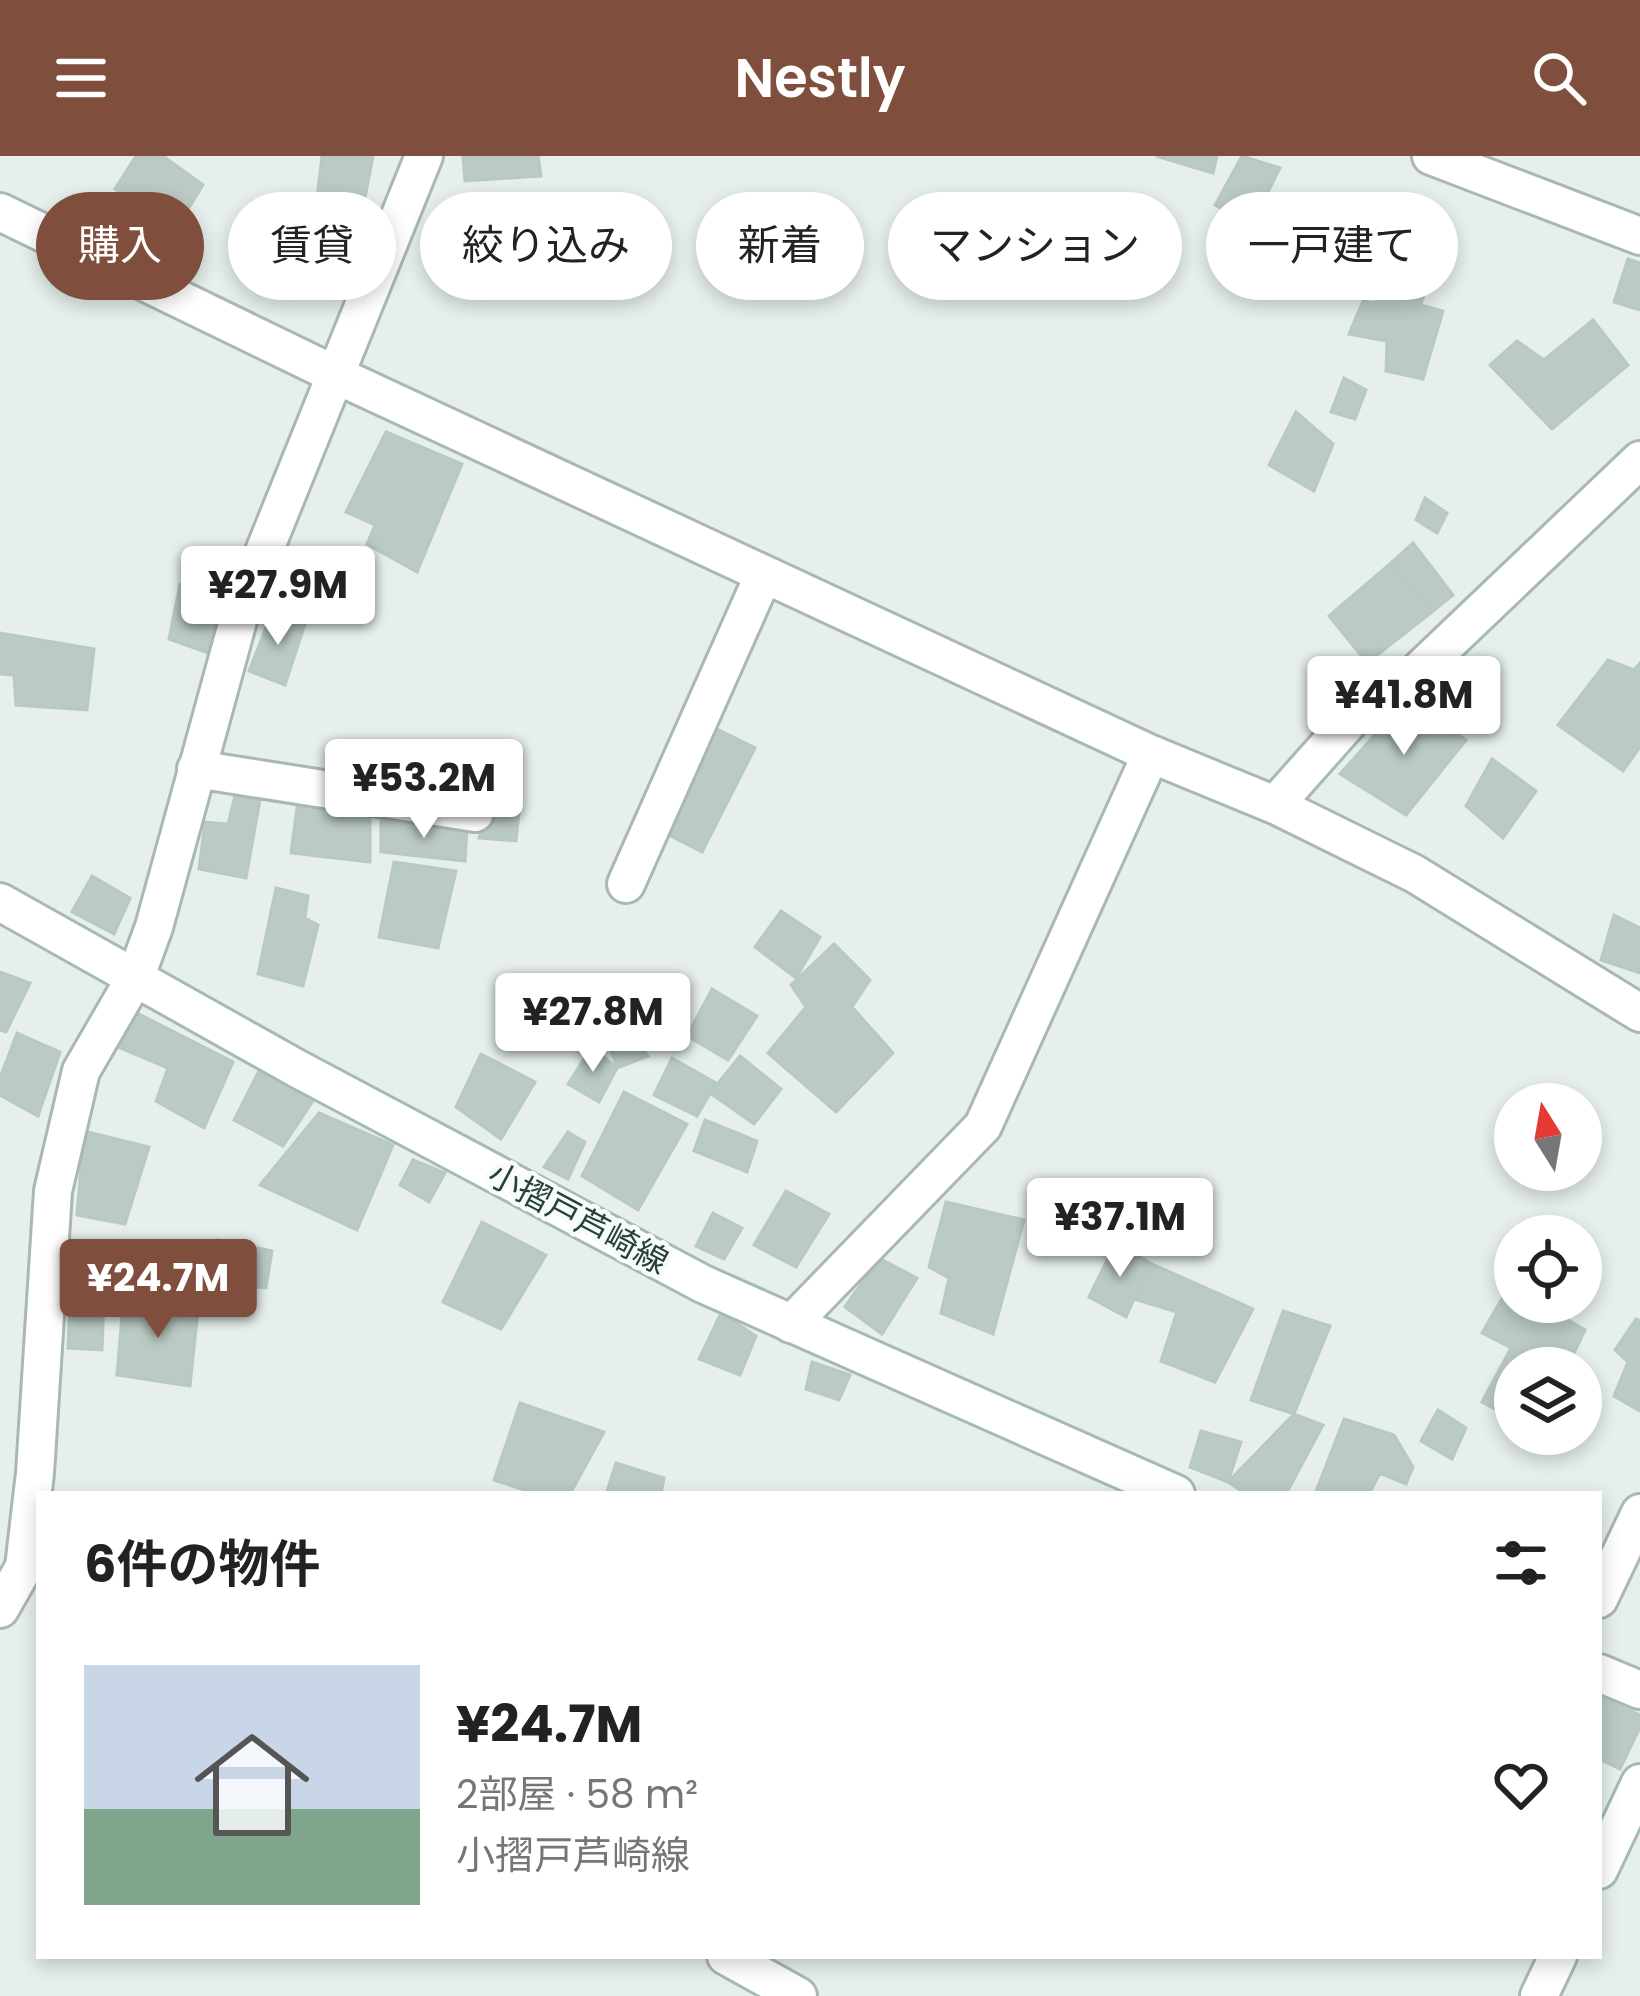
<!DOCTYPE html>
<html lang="ja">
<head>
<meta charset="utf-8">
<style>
	:root { --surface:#fff; --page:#f6f6f6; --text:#222; --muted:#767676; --accent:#804e3d }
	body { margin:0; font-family:Poppins,"Noto Sans JP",sans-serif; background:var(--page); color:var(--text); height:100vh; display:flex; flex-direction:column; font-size:45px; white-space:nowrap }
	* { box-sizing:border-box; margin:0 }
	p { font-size:39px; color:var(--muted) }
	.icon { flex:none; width:66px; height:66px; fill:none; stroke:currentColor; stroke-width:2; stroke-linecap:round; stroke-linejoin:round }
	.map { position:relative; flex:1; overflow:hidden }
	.details { position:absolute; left:36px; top:1335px; width:1566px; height:468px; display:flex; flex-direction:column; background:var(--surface); border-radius:0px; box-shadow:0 6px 18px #0003 }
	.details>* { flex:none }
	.top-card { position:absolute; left:36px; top:36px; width:1569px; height:108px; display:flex; gap:24px }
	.needle { width:78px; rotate:349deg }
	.controls { position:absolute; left:1494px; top:927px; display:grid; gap:24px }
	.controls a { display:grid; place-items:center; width:108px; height:108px; border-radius:50%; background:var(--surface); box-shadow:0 6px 18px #0003; font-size:60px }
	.price { position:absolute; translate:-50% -102px; padding:0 27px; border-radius:12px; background:#fff; color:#222; font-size:39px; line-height:78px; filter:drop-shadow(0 3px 6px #0008) }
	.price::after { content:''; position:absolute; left:50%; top:72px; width:36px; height:27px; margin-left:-18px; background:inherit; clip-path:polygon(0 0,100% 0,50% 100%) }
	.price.on { background:var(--accent); color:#fff }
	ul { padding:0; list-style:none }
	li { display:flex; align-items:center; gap:36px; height:300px; padding:0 48px }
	li span { display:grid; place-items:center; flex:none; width:336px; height:240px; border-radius:0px; color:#555 }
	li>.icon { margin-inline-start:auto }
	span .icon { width:144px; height:144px; fill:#fffc; stroke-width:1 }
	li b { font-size:51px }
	h2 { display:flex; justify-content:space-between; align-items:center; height:144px; padding:0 48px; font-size:51px }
	.tag { padding:0 42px; border-radius:54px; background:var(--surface); box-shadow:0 6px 18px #0003; font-size:42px; line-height:108px }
	.tag.on { background:var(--accent); color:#fff }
	header { display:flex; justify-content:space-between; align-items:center; height:156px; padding:0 48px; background:var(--accent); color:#fff; font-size:54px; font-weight:600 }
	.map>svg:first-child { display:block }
	.building { fill:#bbcac4; stroke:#b8c9c2; stroke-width:3 }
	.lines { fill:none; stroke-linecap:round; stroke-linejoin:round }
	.street-casing { stroke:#a8b8b2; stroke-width:42 }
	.secondary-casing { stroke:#a4bbb3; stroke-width:42 }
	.street { stroke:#fff; stroke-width:36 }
	.secondary { stroke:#fff; stroke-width:36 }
	.labels { text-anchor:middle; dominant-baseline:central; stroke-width:9; stroke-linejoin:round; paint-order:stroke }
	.street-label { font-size:33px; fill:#24423a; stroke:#f7fbf9 }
</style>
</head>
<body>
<header><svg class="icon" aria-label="menu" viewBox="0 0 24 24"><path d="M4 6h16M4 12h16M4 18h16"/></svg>Nestly<svg class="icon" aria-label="search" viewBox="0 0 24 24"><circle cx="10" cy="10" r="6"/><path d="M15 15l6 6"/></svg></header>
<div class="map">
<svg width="1640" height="1840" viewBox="0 0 1640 1840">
	<rect width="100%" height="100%" fill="#e6efeb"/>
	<path class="building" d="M136,0H163L203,29L158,102L134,87L150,60L115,33Z
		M322,0H373L363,52L316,50Z
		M463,0H538L541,20L465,25Z
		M1156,0H1217L1213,17Z
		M1242,0L1280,12L1252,68L1215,49Z
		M1408,57L1433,66L1426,94L1435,98L1421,149L1443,155L1423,223L1386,215L1387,185L1349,178L1363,145L1376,147Z
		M1628,103L1640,107V154L1614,146Z
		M1593,164L1628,209L1552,273L1490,209L1517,185L1544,204Z
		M1344,222L1366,234L1355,263L1331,256Z
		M1296,256L1333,288L1314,335L1269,309Z
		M386,276L462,308L417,416L367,388L375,369L346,356Z
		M1425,342L1447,357L1437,377L1416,364Z
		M1413,387L1453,439L1432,456L1391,407Z
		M1391,407L1432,456L1367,507L1329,460Z
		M180,428L220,439L208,497L169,483Z
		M273,454L305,468L285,529L249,515Z
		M0,477L94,493L87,554L16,549L14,519L0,518Z
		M1608,504L1634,514L1640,507V591L1623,615L1558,569Z
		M1406,544L1466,584L1406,659L1340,618Z
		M715,572L755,592L702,696L667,678Z
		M1492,603L1536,635L1503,682L1466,650Z
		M235,640L260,644L246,722L199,713L205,666L228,668Z
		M298,644L370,661V706L291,697Z
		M519,656L516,685L479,682L485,661Z
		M381,665L467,674L465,705L381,696Z
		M394,706L456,715L438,792L379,781Z
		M92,720L130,742L114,778L72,756Z
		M276,732L308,740L305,762L318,769L303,830L258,818Z
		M781,755L820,781L796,822L755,791Z
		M1614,759L1640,772V817L1601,804Z
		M834,788L870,824L852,851L893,897L836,956L768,897L806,851L791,829Z
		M0,816L30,827L6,876L0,874Z
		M712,833L757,860L728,904L687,880Z
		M137,857L233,906L204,972L156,945L168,912L118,891Z
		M628,876L648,900L617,912L611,893Z
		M17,877L60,896L38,960L0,939V922Z
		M592,891L617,912L599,946L568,928Z
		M481,898L535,926L501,983L456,951Z
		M740,900L781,933L754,968L710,937Z
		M672,902L716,927L697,960L654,939Z
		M261,911L319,936L283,990L234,964Z
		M624,936L687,968L638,1054L582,1020Z
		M319,957L393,989L357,1074L260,1029Z
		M705,964L757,985L747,1016L694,995Z
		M84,975L149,991L125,1068L77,1059Z
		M568,976L585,986L568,1023L544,1011Z
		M413,1004L445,1017L429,1046L400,1029Z
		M786,1035L829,1058L796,1111L754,1089Z
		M946,1046L1024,1064L993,1178L941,1157L949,1122L929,1111Z
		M713,1057L742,1072L724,1103L696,1090Z
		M482,1066L546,1099L501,1173L443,1146Z
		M218,1084L272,1095L266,1132L218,1128Z
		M1116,1086L1150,1107L1126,1161L1089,1141Z
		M879,1102L917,1122L882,1178L845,1151Z
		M1150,1107L1253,1153L1215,1226L1161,1205L1177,1156L1134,1143Z
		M1510,1129L1515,1132V1146H1538L1585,1174L1567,1212H1515V1264L1482,1246L1511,1192L1482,1177Z
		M70,1138L104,1143L102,1194L68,1192Z
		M199,1144L190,1230L117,1219L123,1147Z
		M1283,1155L1330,1170L1294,1258L1251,1244Z
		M721,1157L756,1180L740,1219L699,1203Z
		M1636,1163L1640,1165V1255L1614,1240L1628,1206L1615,1194Z
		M812,1206L850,1219L839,1244L806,1233Z
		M520,1247L604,1276L570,1338H537L494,1324Z
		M1438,1254L1466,1272L1452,1303L1421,1285Z
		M1294,1258L1323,1269L1286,1338H1246L1228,1326Z
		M1344,1263L1394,1279L1413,1311L1406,1328L1380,1317L1369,1338H1315Z
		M1201,1275L1241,1286L1228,1326L1190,1311Z
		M616,1307L664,1322L661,1338H606Z
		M1599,1541L1640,1559V1571L1620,1613L1599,1603Z"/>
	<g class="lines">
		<defs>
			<path id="street" d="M1431,0L1640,80
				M0,56L336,219L1151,598L1275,649L1415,718L1640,857
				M196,613L475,657
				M1275,649L1371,541L1408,525L1640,304
				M626,728L764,418
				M791,1168L983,970L1151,598
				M1599,1443L1640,1357
				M0,1453L24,1411L35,1317L53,1035L81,915L136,820L154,771L242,450L424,0
				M726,1800L798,1840"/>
			<path id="secondary" d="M0,746L296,912L703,1128L1176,1338
				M1599,1517L1640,1534
				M1599,1714L1640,1627
				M1539,1840L1558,1800"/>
		</defs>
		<use href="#street" class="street-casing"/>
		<use href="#secondary" class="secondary-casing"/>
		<use href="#street" class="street"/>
		<use href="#secondary" class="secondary"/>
	</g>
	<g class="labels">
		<g class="street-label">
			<text transform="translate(578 1062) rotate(28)">小摺戸芦崎線</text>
		</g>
	</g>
</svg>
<div class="controls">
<a><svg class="needle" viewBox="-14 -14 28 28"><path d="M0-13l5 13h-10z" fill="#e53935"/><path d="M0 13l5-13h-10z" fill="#767676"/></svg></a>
<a><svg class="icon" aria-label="locate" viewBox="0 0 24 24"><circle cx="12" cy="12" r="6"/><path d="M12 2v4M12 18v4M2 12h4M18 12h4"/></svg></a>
<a><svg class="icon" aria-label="layers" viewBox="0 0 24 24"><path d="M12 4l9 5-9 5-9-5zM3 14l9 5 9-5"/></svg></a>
</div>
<b class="price" style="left:278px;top:492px">¥27.9M</b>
<b class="price" style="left:1404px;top:602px">¥41.8M</b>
<b class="price" style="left:424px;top:685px">¥53.2M</b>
<b class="price" style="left:593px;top:919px">¥27.8M</b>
<b class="price" style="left:1120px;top:1124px">¥37.1M</b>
<b class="price on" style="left:158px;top:1185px">¥24.7M</b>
<div class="top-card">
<a class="tag on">購入</a>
<a class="tag">賃貸</a>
<a class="tag">絞り込み</a>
<a class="tag">新着</a>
<a class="tag">マンション</a>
<a class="tag">一戸建て</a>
</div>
<section class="details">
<h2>6件の物件<svg class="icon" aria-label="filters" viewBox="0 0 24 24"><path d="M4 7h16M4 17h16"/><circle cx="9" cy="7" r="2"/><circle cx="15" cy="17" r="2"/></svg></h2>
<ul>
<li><span style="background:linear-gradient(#c9d6e8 60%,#7fa58c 0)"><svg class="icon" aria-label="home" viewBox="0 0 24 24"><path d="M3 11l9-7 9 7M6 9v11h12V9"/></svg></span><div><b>¥24.7M</b><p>2部屋 · 58 m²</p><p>小摺戸芦崎線</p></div><svg class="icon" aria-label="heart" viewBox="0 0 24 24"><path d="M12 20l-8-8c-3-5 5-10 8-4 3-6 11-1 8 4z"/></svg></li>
</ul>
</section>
</div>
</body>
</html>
